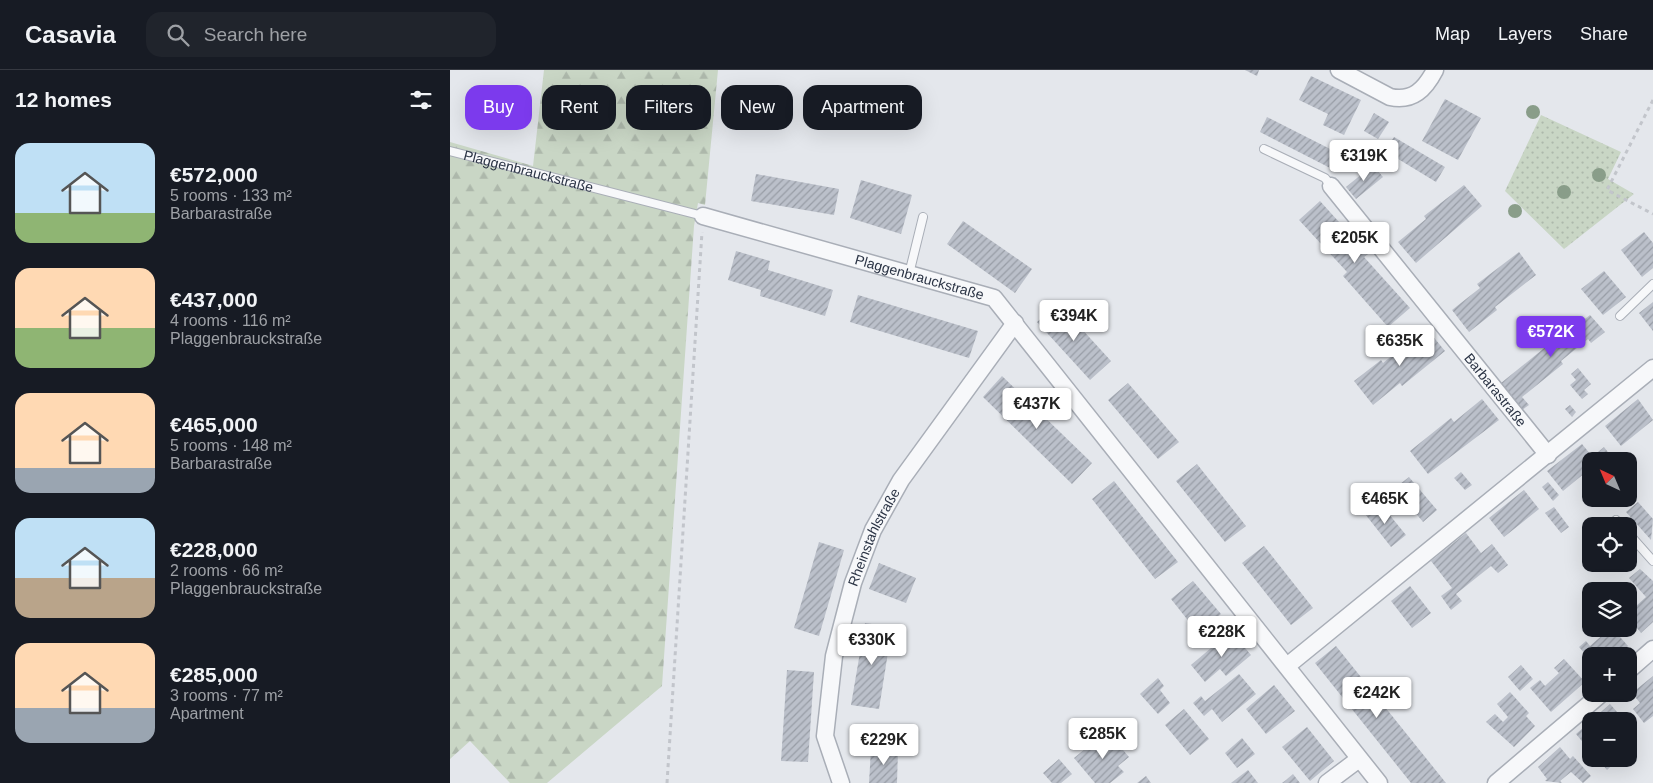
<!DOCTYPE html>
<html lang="en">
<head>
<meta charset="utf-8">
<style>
	:root { --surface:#171b24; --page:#20242c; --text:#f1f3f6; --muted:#9ea1a6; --line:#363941; --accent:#7c3aed }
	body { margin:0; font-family:Arial,sans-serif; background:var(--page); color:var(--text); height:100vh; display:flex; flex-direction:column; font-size:19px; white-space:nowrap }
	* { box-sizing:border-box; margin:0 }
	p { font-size:16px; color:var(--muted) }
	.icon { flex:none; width:28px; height:28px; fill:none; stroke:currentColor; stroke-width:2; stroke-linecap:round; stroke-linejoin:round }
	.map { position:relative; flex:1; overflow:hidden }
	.details { display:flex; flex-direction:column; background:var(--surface); width:450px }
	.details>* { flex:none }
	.guide { position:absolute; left:15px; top:15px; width:475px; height:45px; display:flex; gap:10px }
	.needle { width:32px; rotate:316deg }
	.buttons { position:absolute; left:1132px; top:382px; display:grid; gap:10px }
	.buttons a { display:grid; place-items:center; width:55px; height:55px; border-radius:10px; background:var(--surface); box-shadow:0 5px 20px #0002; font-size:25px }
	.price { position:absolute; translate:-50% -42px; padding:0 11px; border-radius:5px; background:#fff; color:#222; font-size:16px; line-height:32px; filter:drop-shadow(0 1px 2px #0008) }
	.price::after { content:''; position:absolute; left:50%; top:30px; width:15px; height:11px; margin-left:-8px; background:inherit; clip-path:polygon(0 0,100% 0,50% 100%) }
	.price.selected { background:var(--accent); color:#fff }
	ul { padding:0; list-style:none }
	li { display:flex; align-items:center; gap:15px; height:125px; padding:0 15px }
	li span { display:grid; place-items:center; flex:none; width:140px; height:100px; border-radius:15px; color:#555 }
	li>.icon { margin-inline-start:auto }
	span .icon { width:60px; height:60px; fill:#fffc; stroke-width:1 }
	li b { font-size:21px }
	h2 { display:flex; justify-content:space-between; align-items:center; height:60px; padding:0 15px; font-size:21px }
	.tag { padding:0 18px; border-radius:15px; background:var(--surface); box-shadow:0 5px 20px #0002; font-size:18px; line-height:45px }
	.tag.selected { background:var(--accent); color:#fff }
	header { display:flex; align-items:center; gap:30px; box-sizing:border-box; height:70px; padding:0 25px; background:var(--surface); border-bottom:1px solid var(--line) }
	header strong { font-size:24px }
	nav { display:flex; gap:28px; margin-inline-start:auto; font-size:18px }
	.search { width:350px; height:45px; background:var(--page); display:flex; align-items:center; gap:12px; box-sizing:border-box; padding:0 18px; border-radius:15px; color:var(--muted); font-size:19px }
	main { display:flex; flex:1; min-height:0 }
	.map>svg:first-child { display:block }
	.forest { fill:url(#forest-firs) }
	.park { fill:url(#park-dots) }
	.building { fill:url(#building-hatch) }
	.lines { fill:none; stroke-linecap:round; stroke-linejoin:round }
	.lane-casing { stroke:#a9aeb7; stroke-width:10 }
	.street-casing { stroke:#a9aeb7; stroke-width:19 }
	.path { stroke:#c2c5cb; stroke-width:3; stroke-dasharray:4 4; stroke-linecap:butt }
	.lane { stroke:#f7f8fa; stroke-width:8 }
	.street { stroke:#f7f8fa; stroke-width:16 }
	.tree { fill:#899d89 }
	.labels { text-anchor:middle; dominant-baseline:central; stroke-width:5; stroke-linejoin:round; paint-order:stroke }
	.street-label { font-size:14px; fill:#2b3445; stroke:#f4f6f9 }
</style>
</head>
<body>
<header>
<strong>Casavia</strong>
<div class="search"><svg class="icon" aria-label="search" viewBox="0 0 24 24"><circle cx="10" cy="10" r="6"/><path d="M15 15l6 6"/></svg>Search here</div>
<nav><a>Map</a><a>Layers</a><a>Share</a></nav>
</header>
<main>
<section class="details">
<h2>12 homes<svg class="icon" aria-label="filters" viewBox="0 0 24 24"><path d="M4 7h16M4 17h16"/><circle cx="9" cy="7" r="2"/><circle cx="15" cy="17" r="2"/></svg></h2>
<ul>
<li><span style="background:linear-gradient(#bfe0f5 70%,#8fb573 0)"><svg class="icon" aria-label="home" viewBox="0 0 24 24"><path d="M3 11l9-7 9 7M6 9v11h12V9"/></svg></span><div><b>€572,000</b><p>5 rooms · 133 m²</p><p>Barbarastraße</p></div></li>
<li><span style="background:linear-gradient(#ffd9b3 60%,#8fb573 0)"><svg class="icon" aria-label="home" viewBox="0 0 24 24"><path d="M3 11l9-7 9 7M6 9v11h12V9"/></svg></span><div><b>€437,000</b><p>4 rooms · 116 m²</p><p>Plaggenbrauckstraße</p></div></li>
<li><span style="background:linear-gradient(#ffd9b3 75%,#9aa5b1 0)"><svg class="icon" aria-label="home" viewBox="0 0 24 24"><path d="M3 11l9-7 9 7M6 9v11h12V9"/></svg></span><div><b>€465,000</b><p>5 rooms · 148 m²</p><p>Barbarastraße</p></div></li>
<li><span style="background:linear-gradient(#bfe0f5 60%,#b9a48a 0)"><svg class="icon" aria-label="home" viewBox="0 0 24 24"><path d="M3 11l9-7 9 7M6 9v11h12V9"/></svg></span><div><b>€228,000</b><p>2 rooms · 66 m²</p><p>Plaggenbrauckstraße</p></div></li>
<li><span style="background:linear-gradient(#ffd9b3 65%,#9aa5b1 0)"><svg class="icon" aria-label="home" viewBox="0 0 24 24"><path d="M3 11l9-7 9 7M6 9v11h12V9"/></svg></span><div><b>€285,000</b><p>3 rooms · 77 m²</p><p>Apartment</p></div></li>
</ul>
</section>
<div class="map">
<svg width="1203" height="713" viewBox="0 0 1203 713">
	<defs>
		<pattern id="forest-firs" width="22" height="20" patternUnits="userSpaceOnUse" patternTransform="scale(1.25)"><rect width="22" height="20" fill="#c9d6c5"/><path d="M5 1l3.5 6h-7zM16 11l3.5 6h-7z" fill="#adb8ab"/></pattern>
		<pattern id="park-dots" width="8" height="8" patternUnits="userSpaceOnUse" patternTransform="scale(1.25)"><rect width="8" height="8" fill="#c9d6c5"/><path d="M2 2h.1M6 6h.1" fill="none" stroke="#adb8ab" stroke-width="1.8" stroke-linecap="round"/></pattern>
		<pattern id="building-hatch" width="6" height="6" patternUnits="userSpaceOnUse" patternTransform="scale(1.25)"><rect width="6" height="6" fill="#bbc0ca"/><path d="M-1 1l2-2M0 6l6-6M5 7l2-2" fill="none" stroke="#989da6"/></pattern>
	</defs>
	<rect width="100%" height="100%" fill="#e4e7ec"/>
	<path class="forest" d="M94,0H268L255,135L248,133L244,156L212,616L97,713H60L20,671L0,689V72L83,96Z"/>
	<path class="park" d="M1091,45L1171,82L1158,109L1184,124L1114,179L1055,121Z"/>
	<path class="building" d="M795,0H809L807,6Z
		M861,6L911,30L894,65L873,55L878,44L849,30Z
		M995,29L1031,48L1008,90L972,71Z
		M924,43L939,52L928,69L914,61Z
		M817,47L894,86L886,101L810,62Z
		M944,67L995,97L986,112L935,81Z
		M923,95L933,107L906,129L896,117Z
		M306,104L389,119L384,145L301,131Z
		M411,110L462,125L451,164L400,148Z
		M1014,115L1032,136L966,193L948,172L976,149L974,146Z
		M870,131L918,184L914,187L960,238L938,257L893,206L897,202L849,150Z
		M513,151L582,199L565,223L497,174Z
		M1194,162L1203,173V198L1192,207L1171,180Z
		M286,181L320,191L318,200L383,220L375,246L310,226L311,220L278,210Z
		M1069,182L1086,205L1045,237L1047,240L1019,262L1002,240L1030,218L1027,214Z
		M1154,201L1176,227L1153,245L1131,219Z
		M408,225L528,261L519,288L400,252Z
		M1203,232V261L1189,243Z
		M608,233L661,291L640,310L587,252Z
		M1140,245L1155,262L1141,273L1138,269L1111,291L1113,294L1072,327L1079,335L1072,340L1051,313L1098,275L1096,272L1123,250L1127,255Z
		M976,258L995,281L952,316L950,313L923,335L904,311L931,290L933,293Z
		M1128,298L1141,314L1134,320L1138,324L1132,329L1120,315L1126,310L1121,304Z
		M552,306L642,393L622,414L533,327Z
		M678,313L729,372L708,389L658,330Z
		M1032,329L1049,350L978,404L960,381L1001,348L1004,352Z
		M1188,329L1203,350L1171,376L1155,356Z
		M1120,335L1126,342L1122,347L1115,339Z
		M1132,374L1146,391H1141V398L1113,421L1097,401Z
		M1154,377L1164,390L1162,391H1147L1152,387L1148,382Z
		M747,394L796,456L775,472L726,411Z
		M1011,402L1022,415L1015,420L1004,408Z
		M959,407L987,440L973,452L945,418Z
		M664,411L728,492L705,509L642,429Z
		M1098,412L1109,425L1103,431L1092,417Z
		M1074,420L1089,439L1054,467L1039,448Z
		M929,432L956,465L941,477L915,444Z
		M1188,432L1203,449L1201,470L1176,442Z
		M1104,437L1119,457L1111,463L1095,443Z
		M1016,463L1031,483L1042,474L1058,495L1048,503L1041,496L1006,524L1012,531L1001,540L991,526L1002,518L981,491Z
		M369,472L394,480L369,566L344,558Z
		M814,476L863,538L841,555L792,493Z
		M429,493L466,508L456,533L419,519Z
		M1190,499L1203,511V552L1191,563L1179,548V532L1181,530L1186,536L1196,527L1179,508Z
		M743,511L771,544L748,563L721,529Z
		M1151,512L1159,521H1141Z
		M960,516L981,543L962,558L941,531Z
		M1141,521V540L1132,530Z
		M415,553L442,557L429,639L401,635Z
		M1152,559H1163L1178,576L1166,586H1141V591L1129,577L1136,571L1140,576L1155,563Z
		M781,561L801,585L776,606L770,599L755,612L741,595Z
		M886,576L996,713H961L865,593Z
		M1114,589L1135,612L1101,642L1080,618L1090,610L1095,616L1109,603L1104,598Z
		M1071,595L1083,609L1070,621L1058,607Z
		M337,600L364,602L358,692L331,691Z
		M789,604L806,624L772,652L762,639L754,646L743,633L751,626L755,631Z
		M1203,606V646L1194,653L1183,639L1190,633L1182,623Z
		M708,608L714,616L710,620L720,633L708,644L690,624Z
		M824,615L845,641L816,664L796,639Z
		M1060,622L1079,643L1076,646L1085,656L1064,677L1036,652L1045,644L1053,652L1058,647L1047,634Z
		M1160,634L1175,651H1141V682L1126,664Z
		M734,639L759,669L740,685L715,655Z
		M857,657L884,691L860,711L832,677Z
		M657,661L679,687L668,696L674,702L660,713H645L624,688Z
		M792,668L805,684L787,698L775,683Z
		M1110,677L1120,689L1123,686L1141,706L1133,713L1121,702L1110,711L1112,713L1095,711L1097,709L1088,697Z
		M421,679L448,680L447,713H419Z
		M609,689L622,704L611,713H602L593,703Z
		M1148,689H1169L1157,700Z
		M798,700L808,713H781Z
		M843,704L850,713H832L836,710Z
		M696,706L701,713H687Z"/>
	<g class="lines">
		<defs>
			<g id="lane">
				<path d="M814,79L875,108L881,116"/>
				<path id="s1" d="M0,81L253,146"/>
				<path d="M459,204L473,147"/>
				<path d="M1170,246L1203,214"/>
				<path d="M1166,450L1172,456"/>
				<path d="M1179,464L1203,491"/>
			</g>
			<g id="street">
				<path d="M889,0L940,27C963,32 975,19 985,0"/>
				<path id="s2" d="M881,116L1098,385"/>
				<path id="s3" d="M253,146L544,228L929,713"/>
				<path d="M837,596L1203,298"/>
				<path d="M1179,600L1203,579"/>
				<path id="s4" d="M391,713L375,666L384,586L403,513L423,460L451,410L565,253"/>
				<path d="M877,713L909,689"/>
				<path d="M1046,713L1151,624"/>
			</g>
		</defs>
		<use href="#lane" class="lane-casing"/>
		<use href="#street" class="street-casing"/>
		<path class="path" d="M1203,30L1157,120L1203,144
			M217,713L252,162"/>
		<use href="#lane" class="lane"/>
		<use href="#street" class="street"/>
	</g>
	<g class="tree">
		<circle cx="1083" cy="42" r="7"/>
		<circle cx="1149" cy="105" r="7"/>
		<circle cx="1114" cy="122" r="7"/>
		<circle cx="1065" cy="141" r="7"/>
	</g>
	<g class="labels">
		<g class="street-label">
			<text stroke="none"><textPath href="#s1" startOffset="81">Plaggenbrauckstraße</textPath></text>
			<text stroke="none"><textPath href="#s3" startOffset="225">Plaggenbrauckstraße</textPath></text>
			<text stroke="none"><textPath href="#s2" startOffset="262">Barbarastraße</textPath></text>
			<text stroke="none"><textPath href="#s4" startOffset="256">Rheinstahlstraße</textPath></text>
		</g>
	</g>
</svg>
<div class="buttons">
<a><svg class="needle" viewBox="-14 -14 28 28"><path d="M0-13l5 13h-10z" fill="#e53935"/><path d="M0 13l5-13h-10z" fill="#9ea1a6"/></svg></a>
<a><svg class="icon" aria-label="locate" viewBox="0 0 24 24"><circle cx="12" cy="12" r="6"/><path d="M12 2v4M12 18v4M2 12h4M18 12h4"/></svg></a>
<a><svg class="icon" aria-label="layers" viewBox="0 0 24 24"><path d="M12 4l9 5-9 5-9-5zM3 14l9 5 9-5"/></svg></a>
<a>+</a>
<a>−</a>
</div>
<b class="price" style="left:914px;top:112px">€319K</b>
<b class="price" style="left:905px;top:194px">€205K</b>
<b class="price" style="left:624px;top:272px">€394K</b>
<b class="price selected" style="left:1101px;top:288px">€572K</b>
<b class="price" style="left:950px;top:297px">€635K</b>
<b class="price" style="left:587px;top:360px">€437K</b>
<b class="price" style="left:935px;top:455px">€465K</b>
<b class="price" style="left:772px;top:588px">€228K</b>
<b class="price" style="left:422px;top:596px">€330K</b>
<b class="price" style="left:927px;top:649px">€242K</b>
<b class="price" style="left:653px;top:690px">€285K</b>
<b class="price" style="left:434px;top:696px">€229K</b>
<div class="guide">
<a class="tag selected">Buy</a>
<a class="tag">Rent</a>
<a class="tag">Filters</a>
<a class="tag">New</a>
<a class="tag">Apartment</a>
</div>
</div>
</main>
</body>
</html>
